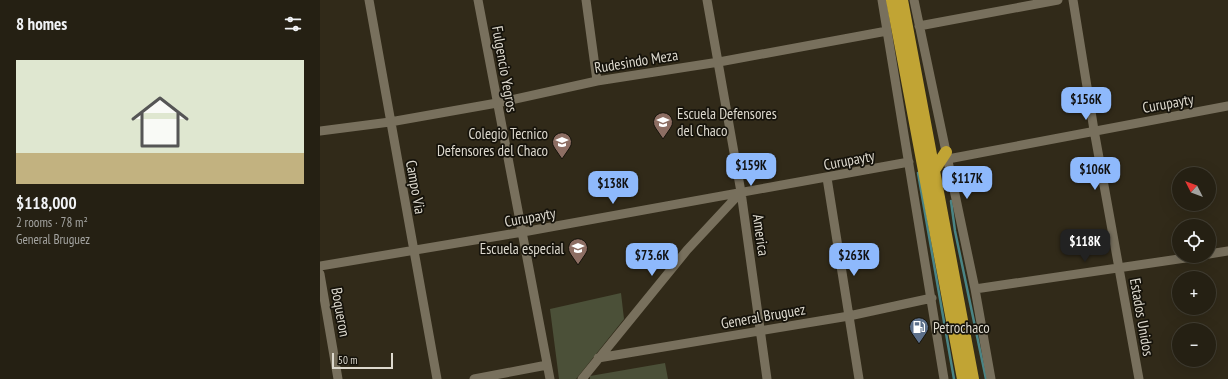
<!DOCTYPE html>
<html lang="en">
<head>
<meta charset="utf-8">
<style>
	:root { --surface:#252013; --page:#2d281c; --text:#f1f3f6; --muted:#a3a3a0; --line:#423e33; --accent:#8eb9fc }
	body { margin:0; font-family:"PT Sans Narrow",sans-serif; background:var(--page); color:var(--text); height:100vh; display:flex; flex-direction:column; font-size:15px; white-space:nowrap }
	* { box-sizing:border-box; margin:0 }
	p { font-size:13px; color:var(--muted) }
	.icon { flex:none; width:22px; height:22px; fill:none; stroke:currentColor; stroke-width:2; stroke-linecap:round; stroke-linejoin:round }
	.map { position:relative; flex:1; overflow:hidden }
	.drawer { display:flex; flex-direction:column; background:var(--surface); width:320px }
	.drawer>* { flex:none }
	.needle { width:26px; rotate:312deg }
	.buttons { position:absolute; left:852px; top:167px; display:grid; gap:8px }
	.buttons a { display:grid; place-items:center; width:44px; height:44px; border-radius:50%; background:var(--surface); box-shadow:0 4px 16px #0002,0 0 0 1px var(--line); font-size:20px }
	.scale { position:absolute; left:12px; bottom:10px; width:61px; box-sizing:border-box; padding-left:4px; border:2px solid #ddd9ce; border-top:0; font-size:11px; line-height:14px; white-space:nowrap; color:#ddd9ce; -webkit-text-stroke:3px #16130b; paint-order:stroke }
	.price { position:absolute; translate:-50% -34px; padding:0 9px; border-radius:8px; background:var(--accent); color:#111; font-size:13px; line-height:26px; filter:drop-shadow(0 1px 2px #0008) }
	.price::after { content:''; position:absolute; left:50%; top:24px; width:12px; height:9px; margin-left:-6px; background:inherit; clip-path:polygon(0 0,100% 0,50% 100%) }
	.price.active { background:#222; color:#fff }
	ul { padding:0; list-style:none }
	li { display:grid; align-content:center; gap:8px; height:212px; padding:0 16px }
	li span { display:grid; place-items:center; height:124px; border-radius:0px; color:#555 }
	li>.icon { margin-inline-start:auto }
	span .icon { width:72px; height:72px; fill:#fffc; stroke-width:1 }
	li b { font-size:17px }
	h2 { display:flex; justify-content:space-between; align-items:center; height:48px; padding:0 16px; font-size:17px }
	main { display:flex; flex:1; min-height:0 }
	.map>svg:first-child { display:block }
	.green { fill:#4b5038 }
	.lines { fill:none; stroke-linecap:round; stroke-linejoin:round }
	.stream { stroke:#4a8485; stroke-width:2.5 }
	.minor { stroke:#78705d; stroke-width:9 }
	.highway { stroke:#c1a434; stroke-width:12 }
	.labels { text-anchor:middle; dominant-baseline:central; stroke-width:3.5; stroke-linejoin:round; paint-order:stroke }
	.street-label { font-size:15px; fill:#ddd9ce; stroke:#16130b }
	.poi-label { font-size:15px; fill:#ddd9ce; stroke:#16130b; text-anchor:start }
</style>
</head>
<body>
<main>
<section class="drawer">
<h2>8 homes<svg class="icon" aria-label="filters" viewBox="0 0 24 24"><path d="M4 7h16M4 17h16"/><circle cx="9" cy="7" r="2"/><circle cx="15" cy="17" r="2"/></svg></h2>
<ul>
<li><span style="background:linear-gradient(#dfe7d0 75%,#c2b280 0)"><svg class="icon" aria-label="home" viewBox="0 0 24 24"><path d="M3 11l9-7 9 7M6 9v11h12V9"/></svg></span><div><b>$118,000</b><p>2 rooms · 78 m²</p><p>General Bruguez</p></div></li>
</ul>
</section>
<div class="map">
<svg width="908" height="379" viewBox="0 0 908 379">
	<rect width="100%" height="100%" fill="#312a19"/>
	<path class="green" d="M301,293L304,319L256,379H239L230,309Z
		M345,363L348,379H270V376Z"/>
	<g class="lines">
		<path class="stream" d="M598,173L634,379
			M631,201L635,231L666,379"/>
		<path class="minor" d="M49,0L117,379
			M158,0L230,379
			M266,0L277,81
			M387,0L421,192L447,379
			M562,0L624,379
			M594,0L655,289L671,379
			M753,0L774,130L819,379
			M599,26L738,0
			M0,131L70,122L177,103L277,81L399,62L567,31
			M628,159L908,106
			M507,178L539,379
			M889,254L908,251
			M0,266L203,232L589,162
			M0,274L18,379
			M655,289L879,256
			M278,358L529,316L612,298
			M154,379L227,365
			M262,379L367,250L421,192"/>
		<path class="highway" d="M572,0L643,379
			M582,0L653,379
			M613,172L626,152"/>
	</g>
	<defs>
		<symbol id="school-pin" viewBox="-11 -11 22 30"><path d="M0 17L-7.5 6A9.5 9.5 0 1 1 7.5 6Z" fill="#8d6e63" stroke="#16130b"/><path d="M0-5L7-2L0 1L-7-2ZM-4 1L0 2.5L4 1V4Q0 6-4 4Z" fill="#fff"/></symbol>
		<symbol id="fuel-pin" viewBox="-11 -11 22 30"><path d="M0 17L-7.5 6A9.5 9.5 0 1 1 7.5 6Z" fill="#5c6f8a" stroke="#16130b"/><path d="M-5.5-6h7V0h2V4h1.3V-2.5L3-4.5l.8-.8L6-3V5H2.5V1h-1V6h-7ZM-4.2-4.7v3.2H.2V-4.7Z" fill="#fff"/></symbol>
	</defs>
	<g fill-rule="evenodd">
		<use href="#school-pin" x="332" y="111" width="22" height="30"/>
		<use href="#school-pin" x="231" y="131" width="22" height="30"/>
		<use href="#school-pin" x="247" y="237" width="22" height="30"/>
		<use href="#fuel-pin" x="588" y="316" width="22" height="30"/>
	</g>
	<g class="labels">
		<g class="street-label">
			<text transform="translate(316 61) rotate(-9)">Rudesindo Meza</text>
			<text transform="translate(185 69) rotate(80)">Fulgencio Yegros</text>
			<text transform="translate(848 103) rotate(-10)">Curupayty</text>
			<text transform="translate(529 160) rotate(-11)">Curupayty</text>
			<text transform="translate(96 187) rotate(80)">Campo Via</text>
			<text transform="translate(210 217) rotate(-10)">Curupayty</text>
			<text transform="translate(441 235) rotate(82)">America</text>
			<text transform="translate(21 312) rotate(80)">Boqueron</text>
			<text transform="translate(443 316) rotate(-10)">General Bruguez</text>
			<text transform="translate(822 317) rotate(80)">Estados Unidos</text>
		</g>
		<g class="poi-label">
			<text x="357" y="113">Escuela Defensores<tspan x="357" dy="17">del Chaco</tspan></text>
			<text x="228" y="133" text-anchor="end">Colegio Tecnico<tspan x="228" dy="17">Defensores del Chaco</tspan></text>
			<text x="244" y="248" text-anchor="end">Escuela especial</text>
			<text x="613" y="327">Petrochaco</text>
		</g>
	</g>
</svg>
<div class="buttons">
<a><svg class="needle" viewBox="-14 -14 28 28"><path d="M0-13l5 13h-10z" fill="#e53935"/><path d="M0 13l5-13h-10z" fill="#a3a3a0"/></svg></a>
<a><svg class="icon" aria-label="locate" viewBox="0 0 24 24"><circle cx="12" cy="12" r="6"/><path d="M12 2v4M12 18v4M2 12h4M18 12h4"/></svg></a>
<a>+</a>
<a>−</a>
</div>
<div class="scale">50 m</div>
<b class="price" style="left:766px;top:121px">$156K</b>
<b class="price" style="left:431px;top:187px">$159K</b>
<b class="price" style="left:775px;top:191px">$106K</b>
<b class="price" style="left:647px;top:200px">$117K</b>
<b class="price" style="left:293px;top:205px">$138K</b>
<b class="price active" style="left:765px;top:263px">$118K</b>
<b class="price" style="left:332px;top:277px">$73.6K</b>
<b class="price" style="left:534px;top:277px">$263K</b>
</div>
</main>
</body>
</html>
